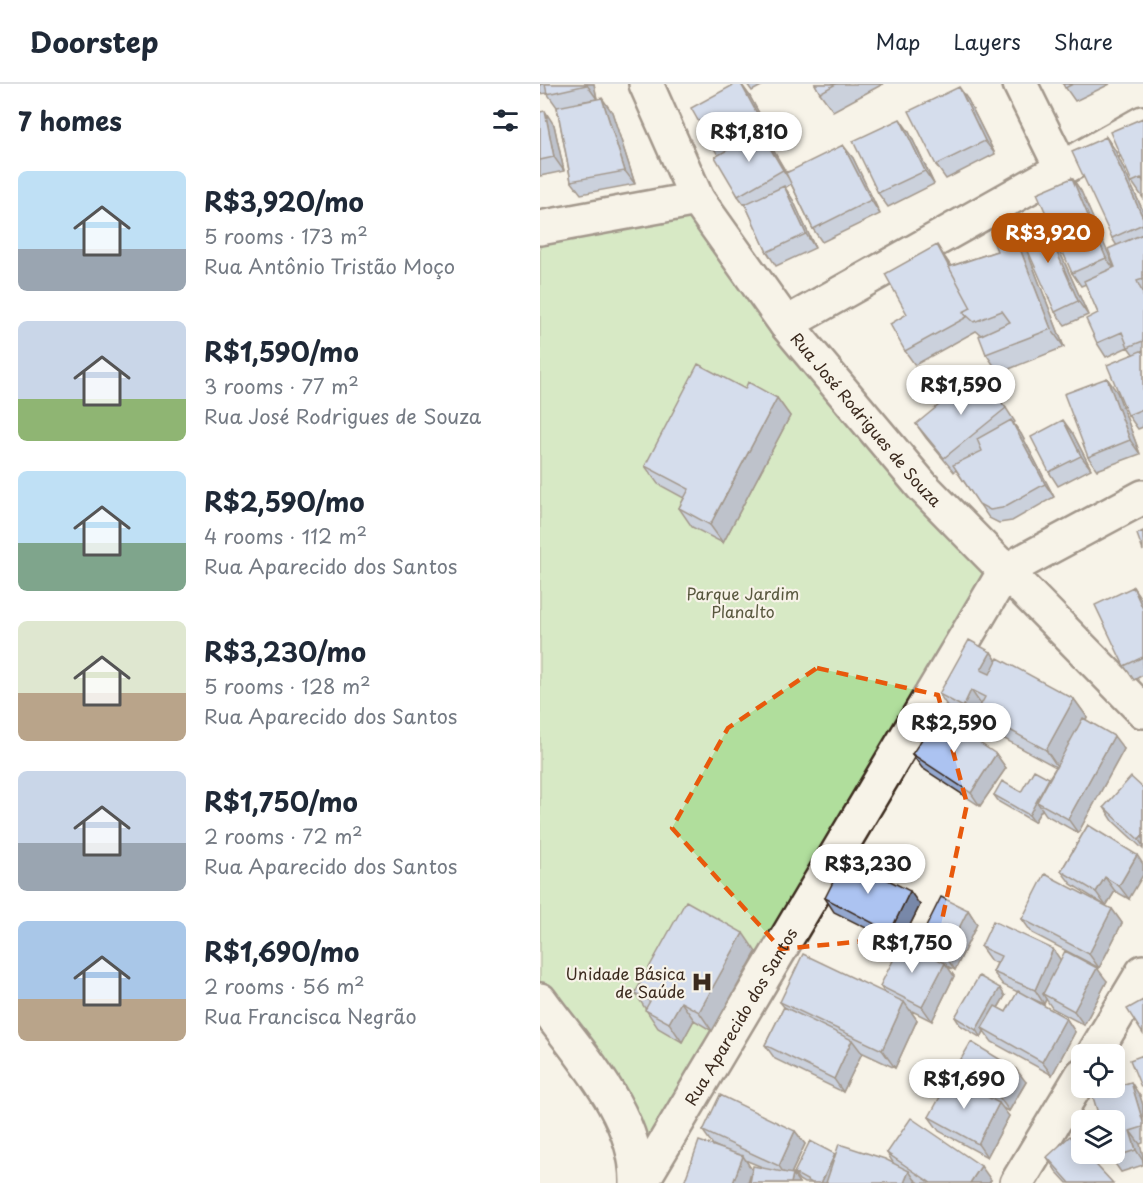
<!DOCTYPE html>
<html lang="en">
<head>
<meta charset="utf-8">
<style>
	:root { --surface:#fff; --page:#f2f2f3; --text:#1f2937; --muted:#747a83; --line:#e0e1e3; --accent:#b45309 }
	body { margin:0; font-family:"Playpen Sans",sans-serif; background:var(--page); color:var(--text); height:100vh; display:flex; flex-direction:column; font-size:22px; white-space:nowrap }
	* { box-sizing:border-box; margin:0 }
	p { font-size:20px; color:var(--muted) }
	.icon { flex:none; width:33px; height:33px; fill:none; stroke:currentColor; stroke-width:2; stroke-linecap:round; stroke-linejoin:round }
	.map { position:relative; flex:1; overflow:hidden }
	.drawer { display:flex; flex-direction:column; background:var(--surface); width:540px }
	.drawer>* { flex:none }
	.fabs { position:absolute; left:531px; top:960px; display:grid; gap:12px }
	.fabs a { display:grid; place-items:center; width:54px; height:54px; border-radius:9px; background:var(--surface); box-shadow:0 3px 15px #0003; font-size:30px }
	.price { position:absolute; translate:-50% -51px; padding:0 14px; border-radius:21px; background:#fff; color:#222; font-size:20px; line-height:39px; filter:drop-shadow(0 2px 3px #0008) }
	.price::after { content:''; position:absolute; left:50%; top:36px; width:18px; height:14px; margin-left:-9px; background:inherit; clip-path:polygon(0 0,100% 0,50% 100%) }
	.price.selected { background:var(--accent); color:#fff }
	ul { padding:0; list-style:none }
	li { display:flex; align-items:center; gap:18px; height:150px; padding:0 18px }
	li span { display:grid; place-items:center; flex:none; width:168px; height:120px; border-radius:9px; color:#555 }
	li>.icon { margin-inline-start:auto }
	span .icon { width:72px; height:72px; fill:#fffc; stroke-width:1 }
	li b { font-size:26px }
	h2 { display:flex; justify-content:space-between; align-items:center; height:72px; padding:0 18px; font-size:26px }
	header { display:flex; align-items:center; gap:36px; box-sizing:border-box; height:84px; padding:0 30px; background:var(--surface); border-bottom:2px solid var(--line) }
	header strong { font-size:28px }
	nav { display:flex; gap:33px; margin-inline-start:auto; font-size:21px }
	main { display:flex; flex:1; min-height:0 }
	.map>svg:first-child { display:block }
	.green { fill:#b0de9c; stroke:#76845d; stroke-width:1.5 }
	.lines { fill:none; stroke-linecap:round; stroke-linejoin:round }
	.street-casing { stroke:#3b2a1e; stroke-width:38 }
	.street { stroke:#f7f3e8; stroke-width:33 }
	.wall { fill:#94a8cf; stroke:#3b2a1e; stroke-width:1.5; fill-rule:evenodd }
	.shaded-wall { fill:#7888a9; stroke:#3b2a1e; stroke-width:1.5 }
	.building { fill:#acc3f1; stroke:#3b2a1e; stroke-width:1.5 }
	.marked { fill:none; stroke:#e8590c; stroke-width:4.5; stroke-dasharray:12 8; stroke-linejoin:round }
	.labels { text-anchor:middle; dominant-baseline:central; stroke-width:4.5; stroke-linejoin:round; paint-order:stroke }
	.street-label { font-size:16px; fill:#3b2a1e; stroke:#f7f3e8 }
	.park-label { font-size:16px; fill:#58573e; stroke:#f7f3e8 }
	.poi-label { font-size:16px; fill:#3b2a1e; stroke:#f7f3e8; text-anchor:end }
</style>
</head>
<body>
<header>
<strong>Doorstep</strong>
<nav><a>Map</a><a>Layers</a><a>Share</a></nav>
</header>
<main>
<section class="drawer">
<h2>7 homes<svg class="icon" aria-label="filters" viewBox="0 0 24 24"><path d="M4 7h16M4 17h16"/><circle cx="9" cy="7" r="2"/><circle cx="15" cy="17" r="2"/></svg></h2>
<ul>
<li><span style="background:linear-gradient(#bfe0f5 65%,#9aa5b1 0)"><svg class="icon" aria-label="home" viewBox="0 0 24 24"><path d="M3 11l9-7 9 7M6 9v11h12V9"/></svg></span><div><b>R$3,920/mo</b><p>5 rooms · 173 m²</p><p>Rua Antônio Tristão Moço</p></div></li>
<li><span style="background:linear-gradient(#c9d6e8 65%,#8fb573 0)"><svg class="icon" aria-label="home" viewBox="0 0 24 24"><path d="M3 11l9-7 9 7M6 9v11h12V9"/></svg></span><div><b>R$1,590/mo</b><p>3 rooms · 77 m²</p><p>Rua José Rodrigues de Souza</p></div></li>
<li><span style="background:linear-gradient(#bfe0f5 60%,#7fa58c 0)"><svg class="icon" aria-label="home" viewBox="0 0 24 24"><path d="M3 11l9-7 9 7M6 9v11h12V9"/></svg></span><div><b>R$2,590/mo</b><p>4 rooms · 112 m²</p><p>Rua Aparecido dos Santos</p></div></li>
<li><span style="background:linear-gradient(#dfe7d0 60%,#b9a48a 0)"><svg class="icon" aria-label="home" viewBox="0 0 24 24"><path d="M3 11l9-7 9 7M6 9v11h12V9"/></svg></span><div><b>R$3,230/mo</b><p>5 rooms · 128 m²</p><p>Rua Aparecido dos Santos</p></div></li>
<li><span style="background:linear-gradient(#c9d6e8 60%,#9aa5b1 0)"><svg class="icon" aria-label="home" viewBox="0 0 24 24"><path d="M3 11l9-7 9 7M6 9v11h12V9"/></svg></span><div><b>R$1,750/mo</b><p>2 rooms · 72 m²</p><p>Rua Aparecido dos Santos</p></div></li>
<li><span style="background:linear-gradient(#a9c7e8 65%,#b9a48a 0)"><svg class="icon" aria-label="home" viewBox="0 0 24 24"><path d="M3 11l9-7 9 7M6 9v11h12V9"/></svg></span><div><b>R$1,690/mo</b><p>2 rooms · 56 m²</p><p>Rua Francisca Negrão</p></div></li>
</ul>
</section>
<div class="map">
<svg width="603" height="1099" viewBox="0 0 603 1099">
	<rect width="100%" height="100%" fill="#f7f3e8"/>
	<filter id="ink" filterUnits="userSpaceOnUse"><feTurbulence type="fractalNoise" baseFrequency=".0167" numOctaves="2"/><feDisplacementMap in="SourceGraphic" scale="12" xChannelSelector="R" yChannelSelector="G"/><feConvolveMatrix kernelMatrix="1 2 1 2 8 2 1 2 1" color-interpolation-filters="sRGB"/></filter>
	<g filter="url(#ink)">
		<path class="green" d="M151,125L456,489L105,1076L0,902V153Z"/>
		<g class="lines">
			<defs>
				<g id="street">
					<path id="s1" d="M106,0L157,115L246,240L382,402L603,627"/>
					<path d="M480,0L521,83"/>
					<path d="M0,144L157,115"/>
					<path d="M246,240L603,39"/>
					<path d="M0,916C38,969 98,1030 97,1099"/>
					<path d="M554,970L603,888"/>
					<path id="s2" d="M101,1099L465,487L603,413"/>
					<path d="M477,1099L542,991"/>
				</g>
			</defs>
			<use href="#street" class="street-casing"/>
			<use href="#street" class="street"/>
		</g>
		<path class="wall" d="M0,0H54L57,15L39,18L72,28L95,100L41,110L31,97L17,23L7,9L0,10Z
			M201,0L209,11L231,51L225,54L246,88L313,74L340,130L282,158L273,145L251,100L245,104L253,116L275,164L236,182L227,168L207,124L198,112L178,71L173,63Z
			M207,0H225L212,7Z
			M275,0H343L293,27L280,9Z
			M523,0H570L535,17Z
			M428,16L455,70L406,95L396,81Z
			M0,28L14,41L24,87L0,92Z
			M603,34V114L592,98Z
			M369,48L394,100L348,123L338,109Z
			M566,53L575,66L603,127V343L598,345L588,331L593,270L588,263L566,273L557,259L558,229L546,200L541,202L532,189V94L541,107L574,184L575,183L577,162L572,154Z
			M501,132L510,146L548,231L525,241L515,228Z
			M472,144L485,162L524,263L459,289L446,270L441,251L436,247L375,281L365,267L367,230L406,175L411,182L457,167Z
			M205,305L237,314L250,332L183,459L152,443L139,424L144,414L118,400L105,382Z
			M577,308L600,370L557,386L548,373Z
			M466,324L475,338L473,339L481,350L514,413L472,437L459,439L449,434L416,386L414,388L386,354L376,340Z
			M533,350L551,385L518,402L509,388Z
			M593,503L603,518V591L594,596L584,582Z
			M451,568L457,577L534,615L547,633L546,636L584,665L538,749L506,731L502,725L494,738L459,718L454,711L481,708L509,694L516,683L450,647L440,633L436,642L412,629L399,610Z
			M372,670H456L466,684L440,722L382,684Z
			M603,704V765L573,737L564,723Z
			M548,741L589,815L575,807L566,822L531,800L521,787Z
			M285,814L380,821L360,861L294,828Z
			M572,825L582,839L559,884L492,849L482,835Z
			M428,826L437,840L415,886L407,882L414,892L392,937L370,926L377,936L355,984L321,968L322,969L303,1008L235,975L225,961L244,923L240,918L345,909L340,902L386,869L378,859Z
			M441,863L521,876L567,897L544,941L512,924L506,915L504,920L486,912L526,934L535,948L512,991L452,958L444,947L441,954L420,941L415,933L465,912L458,924L466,928L478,908L463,901L453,888L457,879L451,877Z
			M216,868L172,947L154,936L142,958L118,944L95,909Z
			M414,987L486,998L469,1027L462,1024L469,1032L447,1073L399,1047L389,1033L422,999Z
			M600,1012L603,1021V1059L600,1060L603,1072V1081L581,1088L571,1074Z
			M163,1047H255L265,1060L251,1090H253L259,1099H210L212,1086L208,1099H144L184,1066L173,1061ZM205,1076L222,1083L212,1086Z
			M347,1069L451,1096L449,1099H380L374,1095L377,1099H264L259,1096L254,1089L295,1070L354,1080Z
			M507,1073L573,1099H527L516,1087Z"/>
		<path class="shaded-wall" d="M47,0H54L57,15L47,1Z
			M201,0L209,11L231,51L221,37Z
			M419,3L428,16L455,70L445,57Z
			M62,14L72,28L95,100L85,87Z
			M5,27L14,41L24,87L14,73Z
			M360,35L369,48L394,100L385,87Z
			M220,47L230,60L252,99L243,86Z
			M566,53L575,66L603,127V134Z
			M303,61L313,74L340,130L331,116Z
			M532,94L541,107L576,187L566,174Z
			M244,102L253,116L275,164L266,150Z
			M501,132L510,146L548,231L538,217Z
			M472,144L485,162L524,263L511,245Z
			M397,161L406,175L441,236H440Z
			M567,294L577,308L600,370L590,356Z
			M237,314L250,332L183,459L170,441Z
			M471,336L481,350L514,413L505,400Z
			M523,336L533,350L551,385L541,372Z
			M593,503L603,518V525Z
			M451,568L463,586L454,604L441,586Z
			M431,606L444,625L437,628L440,633L436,642L423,623Z
			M534,615L547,633L519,685L506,666Z
			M574,652L584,665L538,749L528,735Z
			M456,670L466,684L440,722L431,709Z
			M509,694L497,718L502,725L494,738L489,731Z
			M603,751V762L599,756Z
			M597,771L603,780V791L589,815L579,802Z
			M565,793L575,807L566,822L556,808Z
			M370,807L380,821L360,861L350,848Z
			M572,825L582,839L559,884L549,870Z
			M428,826L437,840L415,886L405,872Z
			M203,849L216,868L172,947L159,928Z
			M513,865L522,878L503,910L506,915L504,920L495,906Z
			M405,879L414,892L392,937L382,923Z
			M557,884L567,897L544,941L534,927Z
			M460,904L465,912L445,946L442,944L444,947L441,954L436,946Z
			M141,918L154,936L142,958L129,939Z
			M364,918L377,936L355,984L342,966Z
			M526,934L535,948L512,991L502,978Z
			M312,956L322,969L303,1008L294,995Z
			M476,985L486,998L469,1027L460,1014Z
			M591,998L600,1012L603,1021V1038Z
			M459,1019L469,1032L447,1073L438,1060Z
			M255,1047L265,1060L248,1096L239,1082Z
			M590,1047L600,1060L603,1072V1077L596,1066Z
			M296,1070L290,1099H281Z
			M203,1072L212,1086L208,1099H193Z
			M441,1082L451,1096L449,1099H430Z
			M369,1087L377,1099H364Z
			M253,1090L259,1099H251Z"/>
		<path class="building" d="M5,0H47V1L7,10Z
			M195,0H201L221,37L173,63L151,24Z
			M275,0H296L280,9Z
			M523,0H533L525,4Z
			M419,3L445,57L396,81L369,27Z
			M62,14L85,87L31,97L17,23Z
			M5,27L14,73L0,76V28Z
			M603,34V97L601,94L592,98L570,48Z
			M360,35L385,87L338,109L313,57Z
			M220,47L243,86L198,112L175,73Z
			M566,53L603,134V140L572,154L532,68Z
			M303,61L331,116L273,145L246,89Z
			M532,94L566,174L532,189L497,109Z
			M244,102L266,150L227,168L205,120Z
			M501,132L538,217L515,228L477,142Z
			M472,144L511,245L446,270L439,252L470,238L462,227L434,238L423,228L431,224L409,183L457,167L451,152Z
			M603,150V195L597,197L603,210V257L588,263L582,248L557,259L546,235L558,229L544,197L575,183L568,165Z
			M397,161L431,224L423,228L427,233L365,267L350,240L367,230L345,190Z
			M603,266V325L588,331L567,281Z
			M158,280L205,305L208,298L237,314L170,441L139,424L149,405L105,382Z
			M438,289L466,324L404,374L376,340Z
			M567,294L590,356L548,373L524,310Z
			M471,336L505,400L462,424L450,426L439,420L413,381L442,367L437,355Z
			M523,336L541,372L509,388L491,353Z
			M603,447V467L597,450Z
			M593,503L603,525V573L584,582L555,521Z
			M429,556L451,568L441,586L450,590L458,574L534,615L506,666L437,628L445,613L431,606L423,623L399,610Z
			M398,631L456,670L431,709L372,670Z
			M543,634L574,652L528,735L497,718Z
			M494,686L509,694L489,731L454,711L462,697L481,708Z
			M591,693L603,704V751L599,756L564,723Z
			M548,741L597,771L579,802L565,793L556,808L521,787Z
			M305,774L370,807L350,848L285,814Z
			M505,790L572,825L549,870L482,835Z
			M401,813L428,826L405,872L378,859Z
			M146,817L203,849L159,928L141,918L129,939L105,926L110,917L95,909Z
			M453,837L513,865L495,906L453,888L461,872L441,863Z
			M363,857L405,879L382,923L340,902Z
			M525,867L557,884L534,927L503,910Z
			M263,870L364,918L342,966L240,918Z
			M439,892L460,904L436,946L415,933Z
			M478,907L526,934L502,978L442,944L455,922L466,928Z
			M603,916V950L587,925Z
			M244,923L312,956L294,995L225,961Z
			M431,958L476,985L460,1014L414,987Z
			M603,971V1003H601L590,976Z
			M411,993L459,1019L438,1060L389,1033Z
			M591,998L603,1038V1043L590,1047L596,1066L571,1074L570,1070H574V1036H560L552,1010Z
			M180,1011L255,1047L239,1082L163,1047Z
			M371,1034L441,1082L430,1099H391L347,1069Z
			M530,1052L542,1064V1070H546L573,1099H530L507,1073Z
			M159,1057L203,1072L193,1099H144Z
			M270,1057L295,1070L281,1099H272L254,1089Z
			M299,1060L345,1075L369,1087L364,1099H286Z
			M213,1082L253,1090L251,1099H210Z"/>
	</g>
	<path d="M0 0H603V1099H0ZM277,584L398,611L427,720L399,850L241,865L132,744L188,644Z" fill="#f7f3e8" fill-opacity=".55" fill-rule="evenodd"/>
	<path class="marked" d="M277,584L398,611L427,720L399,850L241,865L132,744L188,644Z"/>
	<defs>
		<symbol id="hospital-bare" viewBox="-9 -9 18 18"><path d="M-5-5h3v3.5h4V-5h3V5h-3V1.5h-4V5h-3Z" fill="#3b2a1e" stroke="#f7f3e8" stroke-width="2.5" paint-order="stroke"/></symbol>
	</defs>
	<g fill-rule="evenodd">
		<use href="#hospital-bare" x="147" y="883" width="30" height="30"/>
	</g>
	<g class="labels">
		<g class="street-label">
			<text stroke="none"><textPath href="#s1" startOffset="404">Rua José Rodrigues de Souza</textPath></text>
			<text stroke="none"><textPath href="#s2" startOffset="194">Rua Aparecido dos Santos</textPath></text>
		</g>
		<g class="park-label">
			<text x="203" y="509">Parque Jardim<tspan x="203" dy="18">Planalto</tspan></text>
		</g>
		<g class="poi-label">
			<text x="145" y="889">Unidade Básica<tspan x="145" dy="18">de Saúde</tspan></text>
		</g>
	</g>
</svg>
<div class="fabs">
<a><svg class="icon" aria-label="locate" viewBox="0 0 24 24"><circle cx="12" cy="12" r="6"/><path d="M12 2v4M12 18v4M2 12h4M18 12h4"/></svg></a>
<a><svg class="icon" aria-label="layers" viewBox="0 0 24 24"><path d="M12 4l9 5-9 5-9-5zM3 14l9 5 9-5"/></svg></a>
</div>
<b class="price" style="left:209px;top:79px">R$1,810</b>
<b class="price selected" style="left:508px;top:180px">R$3,920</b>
<b class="price" style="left:421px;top:332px">R$1,590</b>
<b class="price" style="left:414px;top:670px">R$2,590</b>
<b class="price" style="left:328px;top:811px">R$3,230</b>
<b class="price" style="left:372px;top:890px">R$1,750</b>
<b class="price" style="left:424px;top:1026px">R$1,690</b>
</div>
</main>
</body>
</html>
